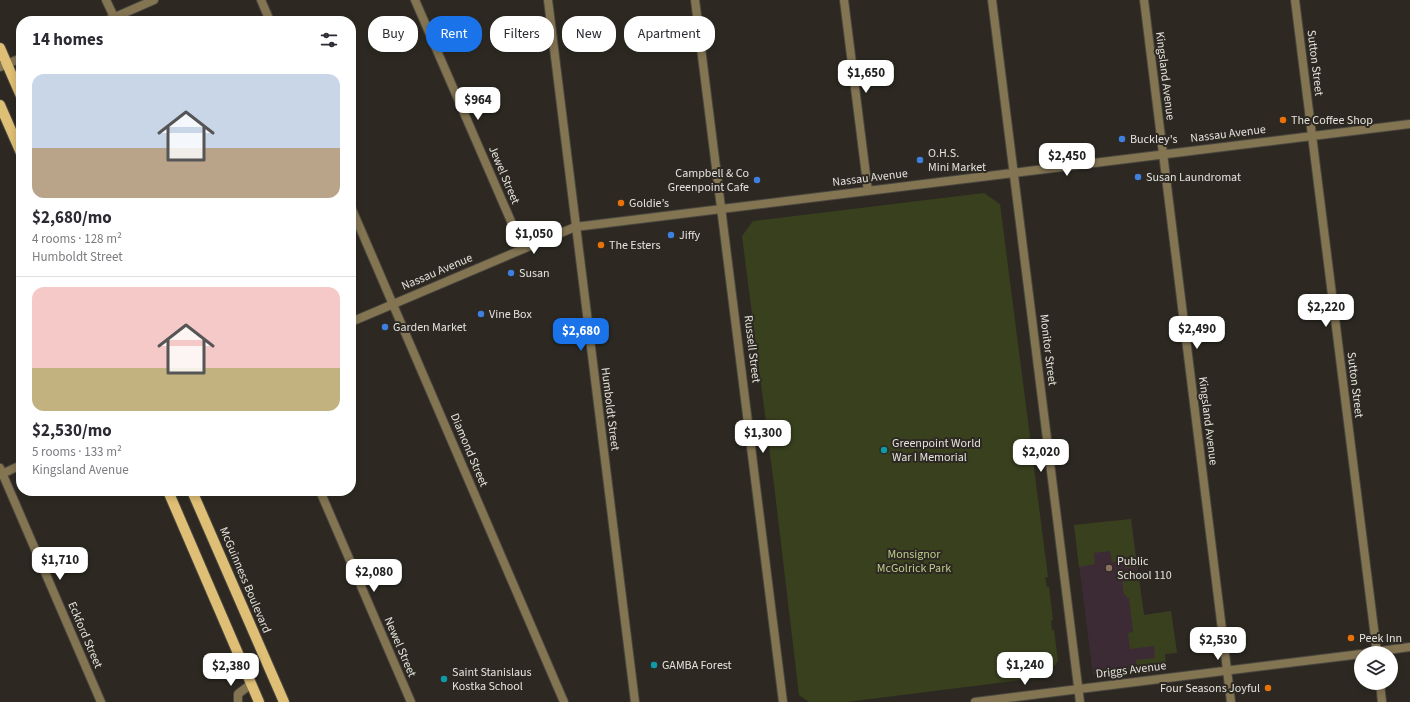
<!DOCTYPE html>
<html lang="en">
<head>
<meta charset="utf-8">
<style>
	:root { --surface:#fff; --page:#f7f7f7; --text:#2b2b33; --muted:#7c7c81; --line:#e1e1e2; --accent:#1a73e8 }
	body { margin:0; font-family:"Source Sans 3",sans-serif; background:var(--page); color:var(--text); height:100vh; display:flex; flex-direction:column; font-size:15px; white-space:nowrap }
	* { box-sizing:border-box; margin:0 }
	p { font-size:13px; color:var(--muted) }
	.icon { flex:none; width:22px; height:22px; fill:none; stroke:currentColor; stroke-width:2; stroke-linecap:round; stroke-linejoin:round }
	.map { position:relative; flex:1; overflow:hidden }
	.sheet { position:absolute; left:16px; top:16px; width:340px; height:480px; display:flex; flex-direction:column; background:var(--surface); border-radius:16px; box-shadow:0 2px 6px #0003 }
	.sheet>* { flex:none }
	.guide { position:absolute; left:368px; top:16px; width:380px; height:36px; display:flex; gap:8px }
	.fabs { position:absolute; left:1354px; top:646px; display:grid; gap:8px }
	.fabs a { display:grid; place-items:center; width:44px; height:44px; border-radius:50%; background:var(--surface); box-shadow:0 2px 6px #0003; font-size:20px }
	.price { position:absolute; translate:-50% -34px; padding:0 9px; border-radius:8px; background:#fff; color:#222; font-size:13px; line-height:26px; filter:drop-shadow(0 1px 2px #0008) }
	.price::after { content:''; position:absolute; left:50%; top:24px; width:12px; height:9px; margin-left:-6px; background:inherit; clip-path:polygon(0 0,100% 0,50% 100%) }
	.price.current { background:var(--accent); color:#fff }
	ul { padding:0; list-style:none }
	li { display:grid; align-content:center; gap:8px; height:212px; padding:0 16px }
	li+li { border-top:1px solid var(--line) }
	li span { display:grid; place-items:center; height:124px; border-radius:12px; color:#555 }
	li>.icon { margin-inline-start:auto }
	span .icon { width:72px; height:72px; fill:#fffc; stroke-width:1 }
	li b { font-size:17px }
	h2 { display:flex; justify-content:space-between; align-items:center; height:48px; padding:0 16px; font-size:17px }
	.pill { padding:0 14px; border-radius:16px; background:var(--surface); box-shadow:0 2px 6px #0003; font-size:14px; line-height:36px }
	.pill.current { background:var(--accent); color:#fff }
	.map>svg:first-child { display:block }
	.education { fill:#3c2b35 }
	.green { fill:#39401e }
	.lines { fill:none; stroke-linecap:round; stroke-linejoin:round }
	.minor-casing { stroke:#4a4740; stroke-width:10 }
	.primary-casing { stroke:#4a4740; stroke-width:12 }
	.minor { stroke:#837452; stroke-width:8 }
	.primary { stroke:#dfbf75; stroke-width:10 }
	.food-dot { fill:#e8710a; stroke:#2d2922; stroke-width:1.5 }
	.shop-dot { fill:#3f7fe0; stroke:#2d2922; stroke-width:1.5 }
	.culture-dot { fill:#0f9aa8; stroke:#2d2922; stroke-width:1.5 }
	.education-dot { fill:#8d6e63; stroke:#2d2922; stroke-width:1.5 }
	.labels { text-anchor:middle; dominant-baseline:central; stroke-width:4; stroke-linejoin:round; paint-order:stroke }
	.street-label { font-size:12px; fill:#e4e2dd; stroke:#2d2922 }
	.poi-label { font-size:12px; fill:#e4e2dd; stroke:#2d2922; text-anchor:start }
	.park-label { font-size:12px; fill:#bccb8a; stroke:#2d2922 }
</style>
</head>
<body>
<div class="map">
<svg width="1410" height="702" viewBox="0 0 1410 702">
	<rect width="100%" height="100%" fill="#2d2922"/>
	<path class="education" d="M1131,519L1144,615L1171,611L1177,653L1165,654L1166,665L1093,675L1074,525Z"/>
	<path class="green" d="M984,193L1000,204L1048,577L1045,578L1047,587H1049L1053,620L1051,621L1052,630H1054L1058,661L1046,677L846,702H809L799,695L775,493L742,236L753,221Z
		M1131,519L1137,567L1125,568L1124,561L1112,562L1110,551L1094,553L1095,564L1079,567L1074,525Z
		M1139,579L1144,615L1171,611L1177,653L1165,654L1166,665L1137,669L1136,660L1155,658L1154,646L1130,649L1128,633L1133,632L1129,598H1127L1126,595H1124L1122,582Z"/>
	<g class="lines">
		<defs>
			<path id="minor" d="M106,0L116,21
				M261,0L270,21
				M415,0L523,249
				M548,0L635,702
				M695,0L783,702
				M844,0L868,191
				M992,0L1080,702
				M1144,0L1231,702
				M1295,0L1377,653
				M106,21L154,0
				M0,67L21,58
				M351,207L564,702
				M351,322L575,227L1410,124
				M0,468L101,702
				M0,475L21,465
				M320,491L411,702
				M1366,653L1410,647
				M1380,683L1382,702
				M238,702V694L251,684
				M975,702L1361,654"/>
			<path id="primary" d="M0,48L21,96
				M0,105L21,153
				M168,491L259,702
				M192,491L284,702"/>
		</defs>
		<use href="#minor" class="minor-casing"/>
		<use href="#primary" class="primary-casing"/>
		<use href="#minor" class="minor"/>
		<use href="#primary" class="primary"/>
	</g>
	<g class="food-dot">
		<circle cx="1283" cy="120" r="4"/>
		<circle cx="621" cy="203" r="4"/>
		<circle cx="601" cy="245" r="4"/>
		<circle cx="1351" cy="638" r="4"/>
		<circle cx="1268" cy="688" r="4"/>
	</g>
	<g class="shop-dot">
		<circle cx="1122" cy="139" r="4"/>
		<circle cx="920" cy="160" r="4"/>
		<circle cx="1138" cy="177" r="4"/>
		<circle cx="757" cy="180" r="4"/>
		<circle cx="671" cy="235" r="4"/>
		<circle cx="511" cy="273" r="4"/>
		<circle cx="481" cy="314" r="4"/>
		<circle cx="385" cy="327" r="4"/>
	</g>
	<g class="culture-dot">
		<circle cx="884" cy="450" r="4"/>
		<circle cx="654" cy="665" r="4"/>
		<circle cx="444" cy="679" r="4"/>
	</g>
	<circle class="education-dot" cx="1109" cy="568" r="4"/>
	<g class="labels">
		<g class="street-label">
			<text transform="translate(1315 63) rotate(83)">Sutton Street</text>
			<text transform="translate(1165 76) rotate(83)">Kingsland Avenue</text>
			<text transform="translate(1228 134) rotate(-7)">Nassau Avenue</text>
			<text transform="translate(504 175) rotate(67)">Jewel Street</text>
			<text transform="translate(870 178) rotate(-7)">Nassau Avenue</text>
			<text transform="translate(437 272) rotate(-23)">Nassau Avenue</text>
			<text transform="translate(752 349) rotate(83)">Russell Street</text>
			<text transform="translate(1048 350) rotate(83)">Monitor Street</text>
			<text transform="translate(1355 385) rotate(83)">Sutton Street</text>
			<text transform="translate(610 409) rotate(83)">Humboldt Street</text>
			<text transform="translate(1208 421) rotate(83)">Kingsland Avenue</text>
			<text transform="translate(469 450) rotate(67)">Diamond Street</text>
			<text transform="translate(245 580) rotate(67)">McGuinness Boulevard</text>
			<text transform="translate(85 635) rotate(67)">Eckford Street</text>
			<text transform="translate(400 647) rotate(67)">Newel Street</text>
			<text transform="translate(1131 670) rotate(-7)">Driggs Avenue</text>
		</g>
		<g class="poi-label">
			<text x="1291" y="120">The Coffee Shop</text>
			<text x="1130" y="139">Buckley's</text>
			<text x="928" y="153">O.H.S.<tspan x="928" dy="14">Mini Market</tspan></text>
			<text x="749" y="173" text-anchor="end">Campbell &amp; Co<tspan x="749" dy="14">Greenpoint Cafe</tspan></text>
			<text x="1146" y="177">Susan Laundromat</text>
			<text x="629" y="203">Goldie’s</text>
			<text x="679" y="235">Jiffy</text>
			<text x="609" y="245">The Esters</text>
			<text x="519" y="273">Susan</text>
			<text x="489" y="314">Vine Box</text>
			<text x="393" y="327">Garden Market</text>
			<text x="892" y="443">Greenpoint World<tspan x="892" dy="14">War I Memorial</tspan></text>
			<text x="1117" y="561">Public<tspan x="1117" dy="14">School 110</tspan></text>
			<text x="1359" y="638">Peek Inn</text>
			<text x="662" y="665">GAMBA Forest</text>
			<text x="452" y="672">Saint Stanislaus<tspan x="452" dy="14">Kostka School</tspan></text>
			<text x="1260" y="688" text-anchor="end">Four Seasons Joyful</text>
		</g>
		<g class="park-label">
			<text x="914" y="554">Monsignor<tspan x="914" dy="14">McGolrick Park</tspan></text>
		</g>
	</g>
</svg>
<div class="fabs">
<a><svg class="icon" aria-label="layers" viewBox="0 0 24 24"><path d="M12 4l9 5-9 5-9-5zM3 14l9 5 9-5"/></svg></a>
</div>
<b class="price" style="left:866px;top:94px">$1,650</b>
<b class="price" style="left:478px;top:121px">$964</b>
<b class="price" style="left:1067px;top:177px">$2,450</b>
<b class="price" style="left:534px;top:255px">$1,050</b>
<b class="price" style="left:1326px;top:328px">$2,220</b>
<b class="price" style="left:1197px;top:350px">$2,490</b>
<b class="price current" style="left:581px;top:352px">$2,680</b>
<b class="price" style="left:763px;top:454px">$1,300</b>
<b class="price" style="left:1041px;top:473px">$2,020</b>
<b class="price" style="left:60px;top:581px">$1,710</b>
<b class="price" style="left:374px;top:593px">$2,080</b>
<b class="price" style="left:1218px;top:661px">$2,530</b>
<b class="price" style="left:1025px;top:686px">$1,240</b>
<b class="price" style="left:231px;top:687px">$2,380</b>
<div class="guide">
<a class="pill">Buy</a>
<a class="pill current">Rent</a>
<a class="pill">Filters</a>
<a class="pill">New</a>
<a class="pill">Apartment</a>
</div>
<section class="sheet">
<h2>14 homes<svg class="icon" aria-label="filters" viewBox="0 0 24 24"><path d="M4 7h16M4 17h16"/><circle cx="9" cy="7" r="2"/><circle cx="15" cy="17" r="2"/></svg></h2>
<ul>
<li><span style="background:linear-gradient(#c9d6e8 60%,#b9a48a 0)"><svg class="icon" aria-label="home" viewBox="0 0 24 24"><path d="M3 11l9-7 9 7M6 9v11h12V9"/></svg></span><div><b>$2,680/mo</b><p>4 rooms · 128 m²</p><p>Humboldt Street</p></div></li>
<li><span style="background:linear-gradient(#f6c9c9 65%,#c2b280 0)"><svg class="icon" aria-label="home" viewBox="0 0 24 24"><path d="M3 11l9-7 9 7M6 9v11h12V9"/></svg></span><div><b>$2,530/mo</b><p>5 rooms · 133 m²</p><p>Kingsland Avenue</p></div></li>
</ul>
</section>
</div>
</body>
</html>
